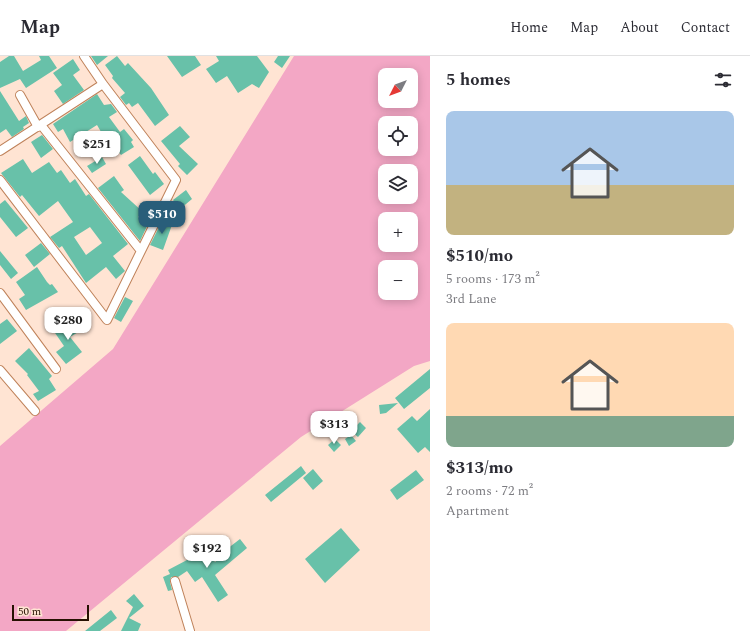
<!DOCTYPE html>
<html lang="en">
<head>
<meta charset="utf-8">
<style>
	:root { --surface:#fff; --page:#f7f7f7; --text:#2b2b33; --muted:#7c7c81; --line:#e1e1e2; --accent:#295e7a }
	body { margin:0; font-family:Spectral,serif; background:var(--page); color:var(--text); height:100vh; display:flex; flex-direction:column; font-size:15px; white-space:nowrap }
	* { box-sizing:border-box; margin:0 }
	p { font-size:13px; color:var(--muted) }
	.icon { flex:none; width:22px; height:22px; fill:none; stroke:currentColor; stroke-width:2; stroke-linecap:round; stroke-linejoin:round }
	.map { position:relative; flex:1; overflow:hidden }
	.side { display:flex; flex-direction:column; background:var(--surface); width:320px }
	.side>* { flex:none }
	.needle { width:26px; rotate:228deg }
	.buttons { position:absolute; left:378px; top:12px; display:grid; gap:8px }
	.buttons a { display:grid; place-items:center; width:40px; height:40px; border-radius:8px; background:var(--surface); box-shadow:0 2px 10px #0003; font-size:20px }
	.scale { position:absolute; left:12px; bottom:10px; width:77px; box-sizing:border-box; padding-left:4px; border:2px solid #271102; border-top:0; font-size:11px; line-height:14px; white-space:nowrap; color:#271102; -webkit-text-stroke:3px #ffe4d3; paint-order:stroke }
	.price { position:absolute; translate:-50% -34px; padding:0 9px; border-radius:8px; background:#fff; color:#222; font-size:13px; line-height:26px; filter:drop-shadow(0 1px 2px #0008) }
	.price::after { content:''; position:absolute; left:50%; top:24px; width:12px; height:9px; margin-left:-6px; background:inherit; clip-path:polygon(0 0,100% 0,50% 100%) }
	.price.on { background:var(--accent); color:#fff }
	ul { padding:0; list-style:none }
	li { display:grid; align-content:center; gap:8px; height:212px; padding:0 16px }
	li span { display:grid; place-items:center; height:124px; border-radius:8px; color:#555 }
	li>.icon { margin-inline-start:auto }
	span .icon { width:72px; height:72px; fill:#fffc; stroke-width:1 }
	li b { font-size:17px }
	h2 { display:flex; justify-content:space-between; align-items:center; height:48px; padding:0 16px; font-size:17px }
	header { display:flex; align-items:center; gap:24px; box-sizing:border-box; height:56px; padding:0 20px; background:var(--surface); border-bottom:1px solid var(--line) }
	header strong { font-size:19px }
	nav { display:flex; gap:22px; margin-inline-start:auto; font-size:14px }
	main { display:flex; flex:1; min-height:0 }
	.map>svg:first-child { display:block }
	.water { fill:#f3a7c5; fill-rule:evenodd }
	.building { fill:#68c1a9; fill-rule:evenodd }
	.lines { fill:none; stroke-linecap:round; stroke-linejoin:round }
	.street-casing { stroke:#bf825a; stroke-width:10 }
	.street { stroke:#fff; stroke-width:8 }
</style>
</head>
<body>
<header>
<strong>Map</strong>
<nav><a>Home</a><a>Map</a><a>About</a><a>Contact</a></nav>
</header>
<main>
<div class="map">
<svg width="430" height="575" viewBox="0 0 430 575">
	<rect width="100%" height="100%" fill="#ffe4d3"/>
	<path class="water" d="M294,0H430V305L414,310L301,381L66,575H0V390L113,293ZM385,19H411V45H385ZM385,67H411V93H385ZM385,115H411V141H385ZM385,163H411V189H385ZM385,211H411V237H385Z"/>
	<path class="building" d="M9,0H14L23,15L41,4L39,0H49L57,12L26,32L20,23L0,32V6Z
		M91,0H108L97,9Z
		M117,0L125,10L128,7L151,32L169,59L155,70L138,47L132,51L129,47L126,49L120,41L125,37L112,22L113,20L105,9Z
		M167,0H195L201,9L182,21Z
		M216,0H257L269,16L259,32L252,28L238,37L227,20L216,27L206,13L219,5Z
		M278,0H290L282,12L274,6Z
		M73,3L80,14L73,19L84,34L63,48L54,35L62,29L53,17Z
		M0,35L19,65L26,60L29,67L23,71L24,73L12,81L6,73L0,77Z
		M97,38L104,49L111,48L117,56L109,61L120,76L124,73L133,84L131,86L134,91L121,99L118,95L113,98L105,87L107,86L97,69L70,86L63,73L58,76L53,68Z
		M180,70L190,81L179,90L198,108L187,119L178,110L180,108L161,85Z
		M42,79L53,93L41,102L31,86Z
		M140,100L153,118L155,116L164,128L150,139L128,109Z
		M102,101L106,108L92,117L87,110Z
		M23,103L32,117L49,106L57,117L61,114L70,127L75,123L86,140L89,138L128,188L113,200L125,215L116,223L106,211L86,227L62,190L59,192L50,181L73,166L58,145L39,160L22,139L20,141L1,117ZM90,171L102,187L86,199L74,181Z
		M114,120L124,134L121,136L143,156L138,161L149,166L140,185L98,132Z
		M186,134L192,143L180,153L173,144Z
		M5,144L28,172L16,181L0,161V148Z
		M164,163L173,166L163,194L150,189L159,171L161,172Z
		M41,187L50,198L34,211L25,199Z
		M0,195L18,217L11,223L0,209Z
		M37,211L47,226L50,229L52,228L58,236L26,254L19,243L25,239L16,226Z
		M125,241L133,245L121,266L114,262Z
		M72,262L80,275L70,281L82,296L66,308L56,296L64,290L53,274Z
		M7,263L17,275L0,288V268Z
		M29,292L52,320L49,323L56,334L38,345L33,338L39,335L27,319L28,318L15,305Z
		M430,313V332L404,353L395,342Z
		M398,347L386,357L380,358L379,349Z
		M430,353V396L425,391L418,397L397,373L412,360L417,365Z
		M360,366L366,372L358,381L351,375Z
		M351,379L356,385L349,390L345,383Z
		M335,383L341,389L334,396L328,389Z
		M301,410L306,417L271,446L265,439Z
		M313,413L323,425L313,434L303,422Z
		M416,414L424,424L397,444L390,434Z
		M341,472L360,494L325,527L305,503Z
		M240,483L247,492L215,519L228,539L218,546L202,521L195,526L187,515L178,521H171L170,526L172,534L168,535L163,521L170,518L168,514L187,504L204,491L215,506L229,494L227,493Z
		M134,538L144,550L129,562L141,568L138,575H121L133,551L126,545Z
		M111,554L117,562L100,575H85Z"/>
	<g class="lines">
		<defs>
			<path id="street" d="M84,0L103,28L176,124L141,195
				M20,39L38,71
				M0,95L103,28
				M0,124L107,264L141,195L41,69
				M0,237L56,313
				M0,314L35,355
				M175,525L190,575"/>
		</defs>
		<use href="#street" class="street-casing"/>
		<use href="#street" class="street"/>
	</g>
</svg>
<div class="buttons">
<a><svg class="needle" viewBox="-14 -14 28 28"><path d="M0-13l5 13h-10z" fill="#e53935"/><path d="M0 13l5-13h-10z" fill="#7c7c81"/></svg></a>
<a><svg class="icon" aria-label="locate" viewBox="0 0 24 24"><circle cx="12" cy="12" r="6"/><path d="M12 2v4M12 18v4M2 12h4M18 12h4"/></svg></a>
<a><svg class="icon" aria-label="layers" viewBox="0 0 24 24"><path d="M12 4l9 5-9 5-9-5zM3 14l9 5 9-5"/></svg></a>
<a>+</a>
<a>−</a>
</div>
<div class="scale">50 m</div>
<b class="price" style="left:97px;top:109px">$251</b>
<b class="price on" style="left:162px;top:179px">$510</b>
<b class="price" style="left:68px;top:285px">$280</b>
<b class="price" style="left:334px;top:389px">$313</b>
<b class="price" style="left:207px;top:513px">$192</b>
</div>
<section class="side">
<h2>5 homes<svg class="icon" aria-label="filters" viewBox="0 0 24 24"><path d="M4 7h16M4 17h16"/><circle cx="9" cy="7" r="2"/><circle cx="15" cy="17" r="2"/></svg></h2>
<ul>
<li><span style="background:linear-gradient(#a9c7e8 60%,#c2b280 0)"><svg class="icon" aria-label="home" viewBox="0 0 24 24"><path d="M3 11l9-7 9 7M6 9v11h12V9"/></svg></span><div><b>$510/mo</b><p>5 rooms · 173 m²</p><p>3rd Lane</p></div></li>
<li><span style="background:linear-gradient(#ffd9b3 75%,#7fa58c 0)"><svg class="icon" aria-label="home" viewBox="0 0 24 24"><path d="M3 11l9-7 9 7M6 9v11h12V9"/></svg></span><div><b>$313/mo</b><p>2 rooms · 72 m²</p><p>Apartment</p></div></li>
</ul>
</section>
</main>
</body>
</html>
